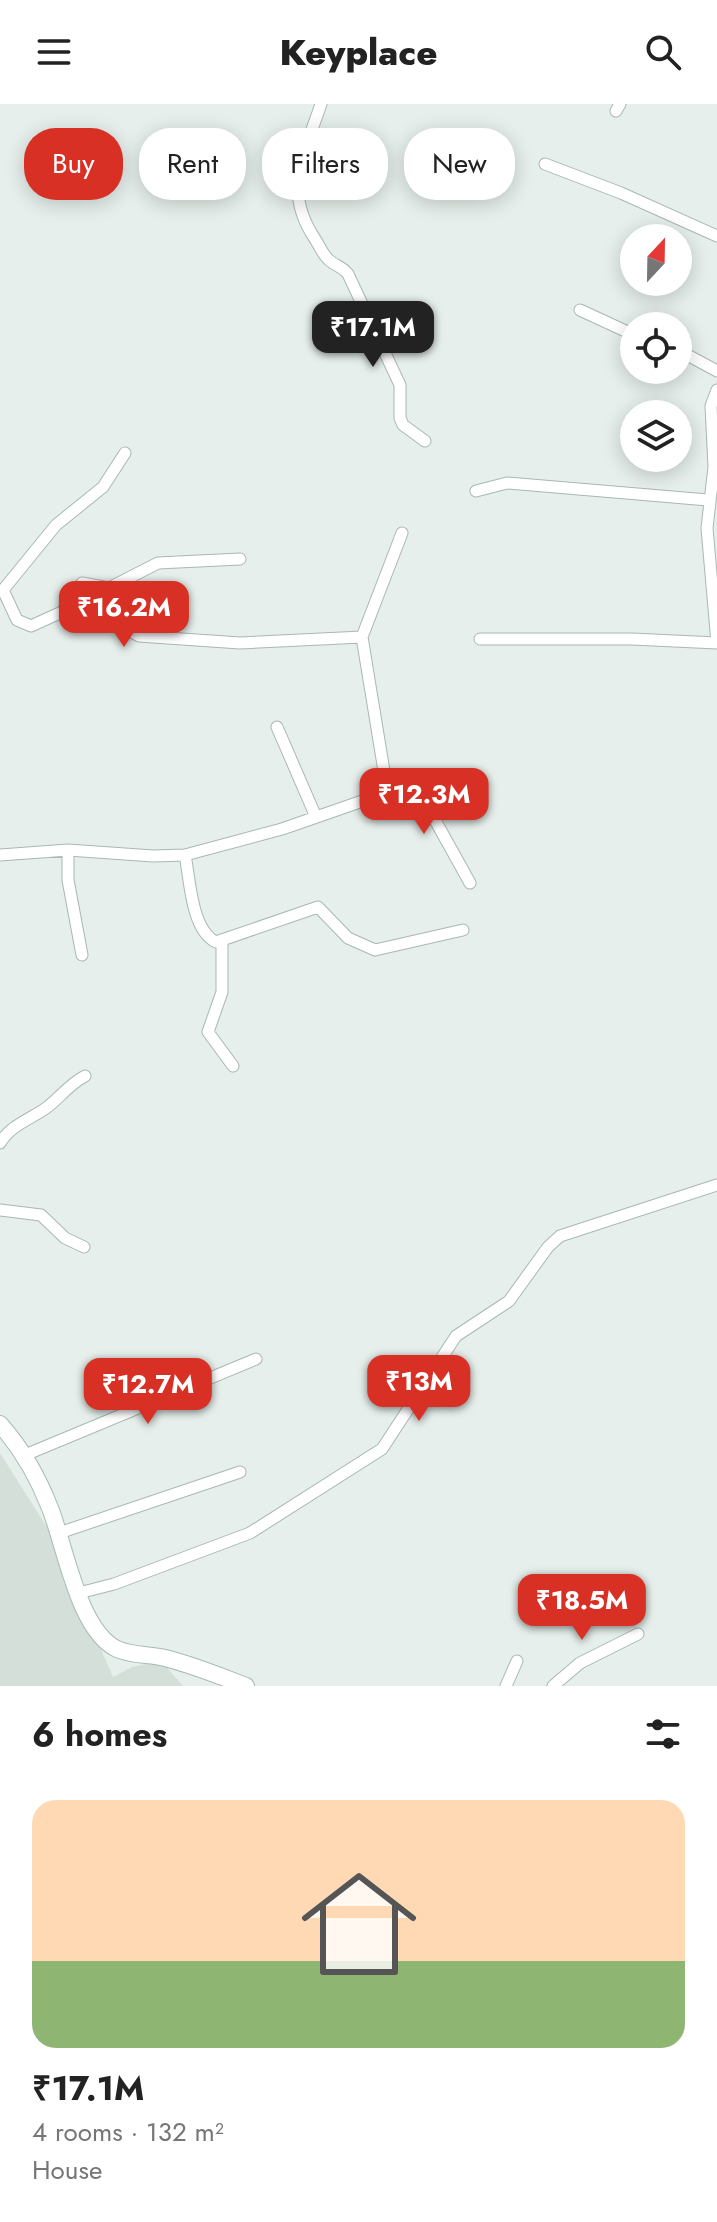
<!DOCTYPE html>
<html lang="en">
<head>
<meta charset="utf-8">
<style>
	:root { --surface:#fff; --page:#f2f2f2; --text:#222; --muted:#767676; --accent:#d93025 }
	body { margin:0; font-family:Jost,sans-serif; background:var(--page); color:var(--text); height:100vh; display:flex; flex-direction:column; font-size:30px; white-space:nowrap }
	* { box-sizing:border-box; margin:0 }
	p { font-size:26px; color:var(--muted) }
	.icon { flex:none; width:44px; height:44px; fill:none; stroke:currentColor; stroke-width:2; stroke-linecap:round; stroke-linejoin:round }
	.map { position:relative; height:1582px; overflow:hidden }
	.side { display:flex; flex-direction:column; background:var(--surface); flex:1 }
	.side>* { flex:none }
	.banner { position:absolute; left:24px; top:24px; width:670px; height:72px; display:flex; gap:16px }
	.needle { width:52px; rotate:22deg }
	.fabs { position:absolute; left:620px; top:120px; display:grid; gap:16px }
	.fabs a { display:grid; place-items:center; width:72px; height:72px; border-radius:50%; background:var(--surface); box-shadow:0 4px 20px #0003; font-size:40px }
	.price { position:absolute; translate:-50% -68px; padding:0 18px; border-radius:16px; background:var(--accent); color:#fff; font-size:26px; line-height:52px; filter:drop-shadow(0 2px 4px #0008) }
	.price::after { content:''; position:absolute; left:50%; top:48px; width:24px; height:18px; margin-left:-12px; background:inherit; clip-path:polygon(0 0,100% 0,50% 100%) }
	.price.current { background:#222; color:#fff }
	ul { padding:0; list-style:none }
	li { display:grid; align-content:center; gap:16px; height:424px; padding:0 32px }
	li span { display:grid; place-items:center; height:248px; border-radius:24px; color:#555 }
	li>.icon { margin-inline-start:auto }
	span .icon { width:144px; height:144px; fill:#fffc; stroke-width:1 }
	li b { font-size:34px }
	h2 { display:flex; justify-content:space-between; align-items:center; height:96px; padding:0 32px; font-size:34px }
	.tag { padding:0 28px; border-radius:32px; background:var(--surface); box-shadow:0 4px 20px #0003; font-size:28px; line-height:72px }
	.tag.current { background:var(--accent); color:#fff }
	header { display:flex; justify-content:space-between; align-items:center; height:104px; padding:0 32px; background:var(--surface); font-size:36px; font-weight:800 }
	.map>svg:first-child { display:block }
	.built { fill:#d4dfda }
	.lines { fill:none; stroke-linecap:round; stroke-linejoin:round }
	.street-casing { stroke:#a8b8b2; stroke-width:13 }
	.secondary-casing { stroke:#a4bbb3; stroke-width:18 }
	.street { stroke:#fff; stroke-width:11 }
	.secondary { stroke:#fff; stroke-width:16 }
</style>
</head>
<body>
<header><svg class="icon" aria-label="menu" viewBox="0 0 24 24"><path d="M4 6h16M4 12h16M4 18h16"/></svg>Keyplace<svg class="icon" aria-label="search" viewBox="0 0 24 24"><circle cx="10" cy="10" r="6"/><path d="M15 15l6 6"/></svg></header>
<div class="map">
<svg width="717" height="1582" viewBox="0 0 717 1582">
	<rect width="100%" height="100%" fill="#e6efeb"/>
	<path class="built" d="M0,1349L50,1428L113,1573L132,1563L161,1557L183,1582H0Z"/>
	<g class="lines">
		<defs>
			<path id="street" d="M321,0C304,51 282,86 315,135C319,141 323,151 329,156C335,162 342,162 348,170L400,281V314L403,321L425,337
				M616,7L620,0
				M545,60L621,89L717,132
				M580,206L634,231
				M678,246L717,267
				M717,286L711,302L714,363L707,424L717,539
				M476,387L507,379L708,396
				M240,455L158,459L109,484L106,500L121,522L139,532L240,539L362,533
				M109,484L82,479L62,508L31,522L17,516L3,486L56,421L103,383L125,349
				M480,535H632L717,539
				M277,623L316,713
				M385,678L425,698L470,779
				M68,746V776L82,851
				M0,751L68,746L153,752L185,751L282,725L374,693L382,687L384,667L362,533L402,429
				M185,751C190,775 191,826 216,838L318,803L348,834L375,846L463,826
				M222,838V888L208,928L233,962
				M0,1039C11,1021 29,1016 46,1004C60,994 68,981 85,972
				M0,1106L41,1111L65,1134L84,1143
				M25,1351L256,1255
				M59,1429L240,1368
				M79,1489L114,1480L250,1429L382,1345L456,1232L509,1197L548,1143L560,1132L717,1081
				M506,1582L517,1557
				M553,1582L580,1559L638,1530"/>
			<path id="secondary" d="M0,1320C22,1345 38,1373 50,1404C65,1441 78,1526 117,1545C132,1552 150,1550 165,1554C193,1561 220,1572 246,1582"/>
		</defs>
		<use href="#street" class="street-casing"/>
		<use href="#secondary" class="secondary-casing"/>
		<use href="#street" class="street"/>
		<use href="#secondary" class="secondary"/>
	</g>
</svg>
<div class="fabs">
<a><svg class="needle" viewBox="-14 -14 28 28"><path d="M0-13l5 13h-10z" fill="#e53935"/><path d="M0 13l5-13h-10z" fill="#767676"/></svg></a>
<a><svg class="icon" aria-label="locate" viewBox="0 0 24 24"><circle cx="12" cy="12" r="6"/><path d="M12 2v4M12 18v4M2 12h4M18 12h4"/></svg></a>
<a><svg class="icon" aria-label="layers" viewBox="0 0 24 24"><path d="M12 4l9 5-9 5-9-5zM3 14l9 5 9-5"/></svg></a>
</div>
<b class="price current" style="left:373px;top:265px">₹17.1M</b>
<b class="price" style="left:124px;top:545px">₹16.2M</b>
<b class="price" style="left:424px;top:732px">₹12.3M</b>
<b class="price" style="left:419px;top:1319px">₹13M</b>
<b class="price" style="left:148px;top:1322px">₹12.7M</b>
<b class="price" style="left:582px;top:1538px">₹18.5M</b>
<div class="banner">
<a class="tag current">Buy</a>
<a class="tag">Rent</a>
<a class="tag">Filters</a>
<a class="tag">New</a>
</div>
</div>
<section class="side">
<h2>6 homes<svg class="icon" aria-label="filters" viewBox="0 0 24 24"><path d="M4 7h16M4 17h16"/><circle cx="9" cy="7" r="2"/><circle cx="15" cy="17" r="2"/></svg></h2>
<ul>
<li><span style="background:linear-gradient(#ffd9b3 65%,#8fb573 0)"><svg class="icon" aria-label="home" viewBox="0 0 24 24"><path d="M3 11l9-7 9 7M6 9v11h12V9"/></svg></span><div><b>₹17.1M</b><p>4 rooms · 132 m²</p><p>House</p></div></li>
</ul>
</section>
</body>
</html>
